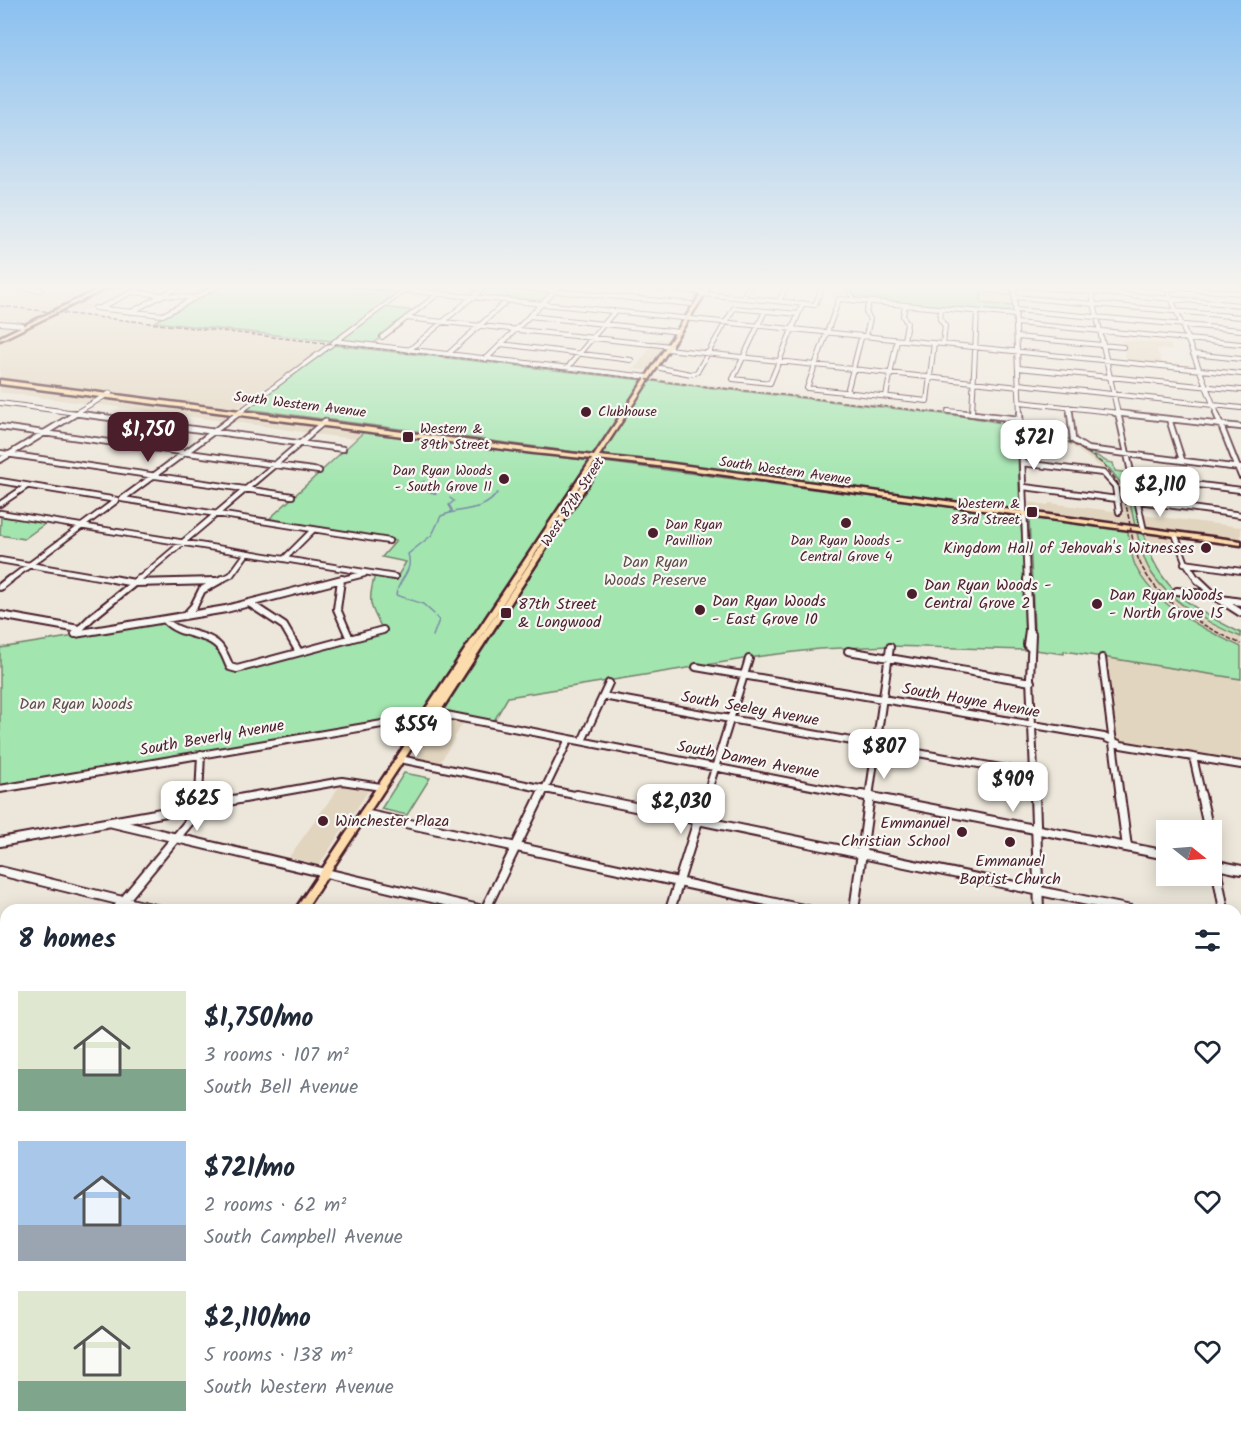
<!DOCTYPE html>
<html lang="en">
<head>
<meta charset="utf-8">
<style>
	:root { --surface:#fff; --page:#f6f6f7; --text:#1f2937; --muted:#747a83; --accent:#4a1f2b }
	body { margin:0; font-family:Kalam,sans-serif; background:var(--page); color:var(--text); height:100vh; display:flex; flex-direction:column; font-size:22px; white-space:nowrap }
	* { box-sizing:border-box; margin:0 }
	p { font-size:20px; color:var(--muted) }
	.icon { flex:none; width:33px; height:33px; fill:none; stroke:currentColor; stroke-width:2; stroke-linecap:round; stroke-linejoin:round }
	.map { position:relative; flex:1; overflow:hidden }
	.side { position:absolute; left:0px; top:904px; width:1242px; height:536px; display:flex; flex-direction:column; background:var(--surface); border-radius:18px 18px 0 0; box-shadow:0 3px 15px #0003 }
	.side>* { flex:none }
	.needle { width:39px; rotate:107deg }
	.fabs { position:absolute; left:1156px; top:820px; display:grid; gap:12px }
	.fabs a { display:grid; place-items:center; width:66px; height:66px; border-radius:0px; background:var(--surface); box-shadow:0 3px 15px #0003; font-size:30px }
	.price { position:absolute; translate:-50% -51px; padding:0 14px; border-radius:12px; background:#fff; color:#222; font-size:20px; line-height:39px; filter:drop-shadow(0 2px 3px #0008) }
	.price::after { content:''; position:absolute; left:50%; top:36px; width:18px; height:14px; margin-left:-9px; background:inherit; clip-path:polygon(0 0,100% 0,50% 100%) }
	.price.on { background:var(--accent); color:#fff }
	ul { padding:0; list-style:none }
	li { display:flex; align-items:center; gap:18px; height:150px; padding:0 18px }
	li span { display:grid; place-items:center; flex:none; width:168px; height:120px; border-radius:0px; color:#555 }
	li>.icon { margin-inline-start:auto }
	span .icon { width:72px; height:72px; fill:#fffc; stroke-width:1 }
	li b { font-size:26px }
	h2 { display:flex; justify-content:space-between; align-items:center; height:72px; padding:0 18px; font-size:26px }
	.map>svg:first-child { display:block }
	.built { fill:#e2d5bf }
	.green { fill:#a2e5af; stroke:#76826d; stroke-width:1.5 }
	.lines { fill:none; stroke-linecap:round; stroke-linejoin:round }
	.stream { stroke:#7c8ba8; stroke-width:1.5 }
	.minor-far4-casing { stroke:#4a1f2b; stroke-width:6 }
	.minor-far3-casing { stroke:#4a1f2b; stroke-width:8 }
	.minor-far2-casing { stroke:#4a1f2b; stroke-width:10 }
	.minor-far1-casing { stroke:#4a1f2b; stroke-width:12 }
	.minor-casing { stroke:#4a1f2b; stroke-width:14 }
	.major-casing { stroke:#4a1f2b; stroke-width:5 }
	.minor-far4 { stroke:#f6f6f2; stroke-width:4 }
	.minor-far3 { stroke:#f6f6f2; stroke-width:4.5 }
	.minor-far2 { stroke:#f6f6f2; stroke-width:6 }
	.minor-far1 { stroke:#f6f6f2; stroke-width:8 }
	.minor { stroke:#f6f6f2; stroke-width:10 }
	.major { fill:#fcdcac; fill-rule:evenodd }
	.rail { stroke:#4a1f2b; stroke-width:1.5; stroke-dasharray:5 2; stroke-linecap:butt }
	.poi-dot { fill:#4a1f2b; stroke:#f6f6f2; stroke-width:2 }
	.labels { text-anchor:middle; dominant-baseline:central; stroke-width:4.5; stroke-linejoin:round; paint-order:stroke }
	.far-street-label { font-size:14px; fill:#4a1f2b; stroke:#f6f6f2 }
	.far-poi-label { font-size:14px; fill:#4a1f2b; stroke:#f6f6f2; text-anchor:start }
	.poi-label { font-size:16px; fill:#4a1f2b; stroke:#f6f6f2; text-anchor:start }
	.park-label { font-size:16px; fill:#60504c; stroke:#f6f6f2 }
	.street-label { font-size:16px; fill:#4a1f2b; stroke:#f6f6f2 }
</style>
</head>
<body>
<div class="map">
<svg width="1241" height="1439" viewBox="0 0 1241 1439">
	<rect width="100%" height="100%" fill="#ede7db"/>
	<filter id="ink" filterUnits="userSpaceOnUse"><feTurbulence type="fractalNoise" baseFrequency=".0167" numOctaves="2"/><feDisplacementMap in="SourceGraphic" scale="12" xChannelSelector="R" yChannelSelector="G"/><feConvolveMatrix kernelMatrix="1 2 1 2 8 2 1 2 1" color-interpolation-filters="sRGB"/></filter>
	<g filter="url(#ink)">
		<path class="built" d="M52,285H103L51,310L0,305V300L24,289L39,291Z
			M113,285H137L80,313L60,311Z
			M414,285H485L472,296L408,289Z
			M981,292L1012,295L1013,306L981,304Z
			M0,307L47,312L0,334V326L5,324L0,322Z
			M55,313L154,324L327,345L257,396L237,408L0,378V340Z
			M657,339L670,340L650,371L634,369Z
			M1121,340L1170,344L1172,350L1157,349L1163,365L1127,362Z
			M335,343L646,378L644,380L333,345Z
			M656,379L969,415L1016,423V426L969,417L654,381Z
			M0,383L103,396L90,404L0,392Z
			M107,396L234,413L223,421L94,404Z
			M239,414L319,424L309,433L228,421Z
			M323,424L366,430L356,439L312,434Z
			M1026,426L1075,445L1111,469L1128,493L1135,524L1029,512V502L1048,505L1049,503L1121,512L1123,522L1117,483L1105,470L1073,447L1028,430Z
			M1144,515L1241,527V540L1146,527Z
			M1128,532L1173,537L1176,547L1146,543L1144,534L1146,563L1150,570L1163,587L1186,606L1241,637V647L1193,621L1161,597L1145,580L1135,564Z
			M1103,657L1241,679V768L1237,762L1114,740Z
			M437,719L463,723L440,763L413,757Z
			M341,784L369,790L319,865L289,857Z"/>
		<path class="green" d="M222,285H340L401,291L332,341L154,322Z
			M488,285L553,291L542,303L475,296Z
			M853,285H982L1010,287L1012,295L981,292V303L1013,306V314L859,301L851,291Z
			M383,307L415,311L370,346L338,340Z
			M333,345L969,417L1017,426L1020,510L246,409Z
			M1026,425L1041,426L1042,429L1071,440L1107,462L1113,463L1115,471L1129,473L1140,527L1135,526L1128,493L1110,469L1075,445Z
			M366,430L590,461L420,714L0,787V648L163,622C171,636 193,633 206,640C219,647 224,658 231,669L383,630C370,607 367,602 375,575L396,579L406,562L382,557L396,541L267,521Z
			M604,462L1020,516L1024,557L1025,650L890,646L819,649L762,656L508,697L494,721L443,711Z
			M1,516L46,523L24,539L0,535Z
			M1029,518L1130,531L1128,533C1130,543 1131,555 1135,565C1153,605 1204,629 1241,647V679L1064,651V654L1035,650Z
			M1137,533L1144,534C1157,589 1193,609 1241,633V637C1208,624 1167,600 1149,569C1143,558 1140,546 1137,533Z
			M404,773L430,778L407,815L381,809Z"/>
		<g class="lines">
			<path class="stream" d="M424,481L421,483V489L436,494
				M450,498L454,501L449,505L452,510L450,513
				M434,614L423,604L396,595C398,579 414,572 408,554L432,535L441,516C460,507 484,513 497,493
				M433,636L439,620L436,617"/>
			<defs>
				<path id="minor-far4" d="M0,285L41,290
					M353,285L1241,374
					M493,285L691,304
					M627,285L700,292
					M850,285V292L855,301
					M988,285L1015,287
					M1014,285L1020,414
					M1014,285L1241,305
					M1090,285L1118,414
					M1144,285L1241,293
					M1166,285L1217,414
					M132,292L194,298
					M703,294L815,305L823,285
					M743,297L750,285
					M1015,297L1241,317
					M779,301L787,285
					M95,308L163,315L219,285
					M100,308L146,285
					M941,309L940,319L945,326L943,344
					M1016,310L1241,330
					M765,311L733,379L770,383L803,303
					M131,312L182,285
					M529,316L660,330
					M406,318L650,344
					M0,323L22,325
					M1016,323L1241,344
					M663,330L678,332
					M382,337L438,294
					M1017,337L1123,347
					M904,340L907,323L903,316L905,305
					M335,341L648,377
					M934,343L927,401L807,388L839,299L1016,315
					M501,344L631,360
					M653,344L670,346
					M667,349L1019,387
					M408,351L487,285
					M1193,354L1241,359
					M447,355L508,300
					M486,359L561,285
					M568,367L615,311
					M660,368L691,374L697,372L734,308L798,314
					M1018,368L1241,390
					M1019,384L1241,408
					M847,392L861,338L866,335L870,319L866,312L869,302
					M886,396L897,340
					M1020,402L1129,414
					M0,403L84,414
					M93,403L110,393
					M1069,407L1070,414
					M948,411L978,414
					M972,413L977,312
					M74,414L91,404
					M237,414L412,285"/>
				<path id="minor-far3" d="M73,413L343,449
					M239,413L122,499L389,541
					M964,413L1020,419
					M1020,413L1027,581
					M1070,413L1073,440L1087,449L1240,468
					M1115,413L1241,427
					M1118,413L1144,531
					M1216,413L1241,476
					M1169,419L1182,460
					M0,427L319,471
					M311,433L325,421
					M1021,441L1063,446
					M0,453L292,496
					M0,460L77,413
					M1022,463L1103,473L1115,486L1119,512
					M1133,477L1241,490
					M0,481L117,500L8,581
					M1024,487L1117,499
					M1138,501L1241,515
					M0,504L27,486
					M0,513L395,577
					M1175,534L1185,561L1198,581
					M284,559L313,530
					M0,560L122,581
					M1184,563L1241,571
					M137,581L310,435
					M219,581L231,575L247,553
					M336,581L364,574"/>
				<path id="minor-far2" d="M113,579L134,583L216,581
					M1027,579L1029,630L1027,645L1030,648
					M1197,579L1216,597L1241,613
					M341,580L337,609L350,639
					M0,587L10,579
					M1177,591L1213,595
					M1221,599L1241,602
					M249,603L284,626L299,652
					M0,615L79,629
					M185,616L194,606L202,590L222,579
					M165,620C180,637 208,631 221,649C225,654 227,661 230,667L237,669L383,630
					M1029,630L1032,634L1030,678L1035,797
					M75,634L92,617L139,579
					M75,634L226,609L342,579
					M848,651L1031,682
					M1102,658L1120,797
					M696,667L1104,737L1121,745L1241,765
					M603,696L1034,774
					M582,741L609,683
					M1193,757L1202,797
					M400,759L584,797
					M0,789L441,714L868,797
					M199,797L201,754
					M252,797L342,781L381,787
					M541,797L569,739
					M706,797L749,659
					M869,797L890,647"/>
				<path id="minor-far1" d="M577,795L1131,910
					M861,795L1167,855
					M1035,795L1039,910
					M1120,795L1127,847
					M1201,795L1209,831
					M364,814L808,910
					M113,823L483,910
					M0,842L261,795
					M1212,846L1224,910
					M1212,864L1241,870
					M0,871L159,910
					M116,910L199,810L200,795
					M485,910L541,795
					M670,910L706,795
					M854,910L870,795
					M1236,932L1241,933
					M0,957L6,958
					M1236,967L1241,990
					M1236,1004L1241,1005
					M0,1050L6,1043
					M0,1057L6,1059"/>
				<path id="minor" d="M1236,1088L1241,1089
					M0,1179L6,1181
					M1236,1183L1241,1184
					M1236,1295L1241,1296
					M1236,1427L1241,1429
					M780,1434L795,1439
					M1057,1434V1439
					M230,1439L232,1434
					M505,1439L507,1434"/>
				<path id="major" d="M108,285H113L0,340V337Z
					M707,285H711L599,456L666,463L1241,541V545L666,467L597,459L462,666L593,467L596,465L599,467L440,712L432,717L305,910H295L425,715L426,708L592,459L534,453L0,384V380L534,449L594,456Z
					M0,1312L6,1314V1328L0,1326Z
					M0,1329L6,1332V1346L0,1343Z
					M6,1349V1369L0,1372V1352Z
					M258,1434H282L279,1439H261Z
					M287,1434H313L316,1439H290Z"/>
			</defs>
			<use href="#minor-far4" class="minor-far4-casing"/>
			<use href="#minor-far3" class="minor-far3-casing"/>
			<use href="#minor-far2" class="minor-far2-casing"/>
			<use href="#minor-far1" class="minor-far1-casing"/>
			<use href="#minor" class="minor-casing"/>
			<use href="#major" class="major-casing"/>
			<use href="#minor-far4" class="minor-far4"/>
			<use href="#minor-far3" class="minor-far3"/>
			<use href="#minor-far2" class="minor-far2"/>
			<use href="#minor-far1" class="minor-far1"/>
			<use href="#minor" class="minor"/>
			<use href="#major" class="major"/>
			<path class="rail" d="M0,306L959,415C1006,422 1084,434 1113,476C1128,497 1128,520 1134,545C1146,597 1197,623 1241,644"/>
		</g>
	</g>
	<linearGradient id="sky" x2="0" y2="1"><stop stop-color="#8ac0f0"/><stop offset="0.59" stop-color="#f7f4ef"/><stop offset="1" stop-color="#f7f4ef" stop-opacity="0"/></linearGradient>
	<rect width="1241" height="486" fill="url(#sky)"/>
	<g class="poi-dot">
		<circle cx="586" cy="412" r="6"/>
		<rect x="402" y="431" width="12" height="12" rx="3"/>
		<circle cx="504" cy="479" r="6"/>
		<rect x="1026" y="506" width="12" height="12" rx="3"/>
		<circle cx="846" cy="523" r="6"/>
		<circle cx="653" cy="533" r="6"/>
		<circle cx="1206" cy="548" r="6"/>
		<circle cx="912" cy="594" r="6"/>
		<circle cx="1097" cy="604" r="6"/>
		<circle cx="700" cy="610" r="6"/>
		<rect x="500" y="607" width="12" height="12" rx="3"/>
		<circle cx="323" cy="821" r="6"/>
		<circle cx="962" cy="832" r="6"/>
		<circle cx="1010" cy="842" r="6"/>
	</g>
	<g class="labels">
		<g class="far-street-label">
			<text transform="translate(300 405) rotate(7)">South Western Avenue</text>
			<text transform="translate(785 471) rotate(8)">South Western Avenue</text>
			<text transform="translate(573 502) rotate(-57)">West 87th Street</text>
		</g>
		<g class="far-poi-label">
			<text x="598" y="412">Clubhouse</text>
			<text x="420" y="429">Western &amp;<tspan x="420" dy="16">89th Street</tspan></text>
			<text x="492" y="471" text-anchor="end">Dan Ryan Woods<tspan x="492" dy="16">- South Grove 11</tspan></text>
			<text x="1020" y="504" text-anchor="end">Western &amp;<tspan x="1020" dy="16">83rd Street</tspan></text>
			<text x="665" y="525">Dan Ryan<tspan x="665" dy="16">Pavillion</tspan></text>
			<text x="846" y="541" text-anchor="middle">Dan Ryan Woods -<tspan x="846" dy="16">Central Grove 4</tspan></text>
		</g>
		<g class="poi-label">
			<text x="1194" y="548" text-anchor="end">Kingdom Hall of Jehovah's Witnesses</text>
			<text x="924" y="585">Dan Ryan Woods -<tspan x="924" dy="18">Central Grove 2</tspan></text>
			<text x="1109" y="595">Dan Ryan Woods<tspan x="1109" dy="18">- North Grove 15</tspan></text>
			<text x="712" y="601">Dan Ryan Woods<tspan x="712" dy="18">- East Grove 10</tspan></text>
			<text x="518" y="604">87th Street<tspan x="518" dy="18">&amp; Longwood</tspan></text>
			<text x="335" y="821">Winchester Plaza</text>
			<text x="950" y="823" text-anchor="end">Emmanuel<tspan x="950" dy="18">Christian School</tspan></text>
			<text x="1010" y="861" text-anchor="middle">Emmanuel<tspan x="1010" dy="18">Baptist Church</tspan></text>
		</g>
		<g class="park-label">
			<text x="655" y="562">Dan Ryan<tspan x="655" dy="18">Woods Preserve</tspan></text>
			<text x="76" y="704">Dan Ryan Woods</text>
		</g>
		<g class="street-label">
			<text transform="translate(971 701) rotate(10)">South Hoyne Avenue</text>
			<text transform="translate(750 709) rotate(10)">South Seeley Avenue</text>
			<text transform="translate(212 738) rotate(-10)">South Beverly Avenue</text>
			<text transform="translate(748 760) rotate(11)">South Damen Avenue</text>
		</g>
	</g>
</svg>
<div class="fabs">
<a><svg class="needle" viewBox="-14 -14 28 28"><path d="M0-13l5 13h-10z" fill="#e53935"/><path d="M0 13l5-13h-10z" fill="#747a83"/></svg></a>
</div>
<b class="price on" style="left:148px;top:463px">$1,750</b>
<b class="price" style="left:1034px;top:471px">$721</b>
<b class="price" style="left:1160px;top:518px">$2,110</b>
<b class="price" style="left:416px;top:758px">$554</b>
<b class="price" style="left:884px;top:780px">$807</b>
<b class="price" style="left:1013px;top:813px">$909</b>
<b class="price" style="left:197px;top:832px">$625</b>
<b class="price" style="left:681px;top:835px">$2,030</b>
<section class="side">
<h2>8 homes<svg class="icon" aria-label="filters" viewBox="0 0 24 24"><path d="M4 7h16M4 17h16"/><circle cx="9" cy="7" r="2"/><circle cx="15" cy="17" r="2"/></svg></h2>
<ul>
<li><span style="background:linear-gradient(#dfe7d0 65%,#7fa58c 0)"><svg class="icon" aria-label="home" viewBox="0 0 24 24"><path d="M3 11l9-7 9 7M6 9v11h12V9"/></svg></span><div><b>$1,750/mo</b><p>3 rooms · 107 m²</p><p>South Bell Avenue</p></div><svg class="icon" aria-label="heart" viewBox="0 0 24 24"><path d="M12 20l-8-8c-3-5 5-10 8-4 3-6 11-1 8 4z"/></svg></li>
<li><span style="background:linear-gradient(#a9c7e8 70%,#9aa5b1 0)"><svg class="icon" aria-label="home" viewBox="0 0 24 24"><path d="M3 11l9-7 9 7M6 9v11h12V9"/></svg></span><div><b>$721/mo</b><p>2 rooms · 62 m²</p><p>South Campbell Avenue</p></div><svg class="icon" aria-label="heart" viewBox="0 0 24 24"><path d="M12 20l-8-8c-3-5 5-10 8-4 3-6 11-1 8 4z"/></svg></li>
<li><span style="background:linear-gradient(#dfe7d0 75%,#7fa58c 0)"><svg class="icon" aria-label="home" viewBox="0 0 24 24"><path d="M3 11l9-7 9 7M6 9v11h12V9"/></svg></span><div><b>$2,110/mo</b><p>5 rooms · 138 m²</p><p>South Western Avenue</p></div><svg class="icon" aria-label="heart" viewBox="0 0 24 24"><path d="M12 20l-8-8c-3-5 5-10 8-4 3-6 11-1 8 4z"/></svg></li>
</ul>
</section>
</div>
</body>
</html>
